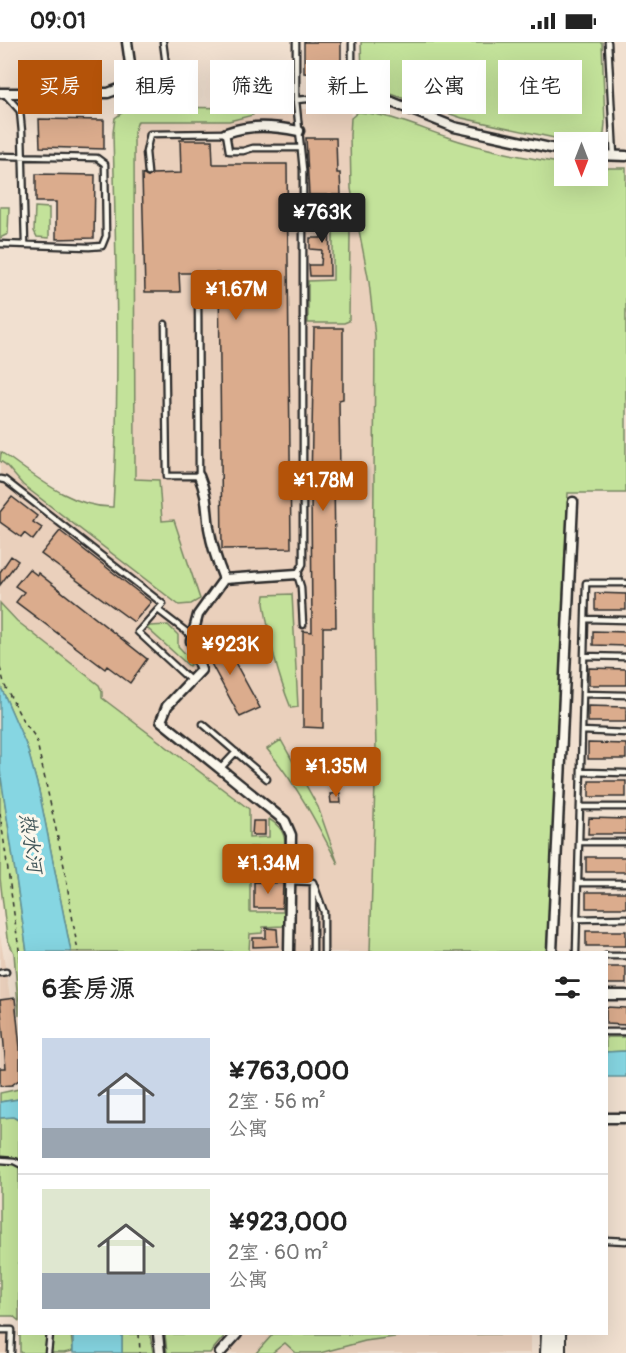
<!DOCTYPE html>
<html lang="zh">
<head>
<meta charset="utf-8">
<style>
	:root { --surface:#fff; --page:#f2f2f2; --text:#222; --muted:#767676; --line:#e0e0e0; --accent:#b45309 }
	body { margin:0; font-family:Pangolin,"LXGW WenKai TC",sans-serif; background:var(--page); color:var(--text); height:100vh; display:flex; flex-direction:column; font-size:22px; white-space:nowrap }
	* { box-sizing:border-box; margin:0 }
	p { font-size:20px; color:var(--muted) }
	.icon { flex:none; width:33px; height:33px; fill:none; stroke:currentColor; stroke-width:2; stroke-linecap:round; stroke-linejoin:round }
	.map { position:relative; flex:1; overflow:hidden }
	.drawer { position:absolute; left:18px; top:909px; width:590px; height:384px; display:flex; flex-direction:column; background:var(--surface); border-radius:0px; box-shadow:0 6px 24px #0002 }
	.drawer>* { flex:none }
	.top-card { position:absolute; left:18px; top:18px; width:591px; height:54px; display:flex; gap:12px }
	.needle { width:39px; rotate:180deg }
	.fabs { position:absolute; left:554px; top:90px; display:grid; gap:12px }
	.fabs a { display:grid; place-items:center; width:54px; height:54px; border-radius:0px; background:var(--surface); box-shadow:0 6px 24px #0002; font-size:30px }
	.price { position:absolute; translate:-50% -51px; padding:0 14px; border-radius:6px; background:var(--accent); color:#fff; font-size:20px; line-height:39px; filter:drop-shadow(0 2px 3px #0008) }
	.price::after { content:''; position:absolute; left:50%; top:36px; width:18px; height:14px; margin-left:-9px; background:inherit; clip-path:polygon(0 0,100% 0,50% 100%) }
	.price.on { background:#222; color:#fff }
	ul { padding:0; list-style:none }
	li { display:flex; align-items:center; gap:18px; height:150px; padding:0 24px }
	li+li { border-top:2px solid var(--line) }
	li span { display:grid; place-items:center; flex:none; width:168px; height:120px; border-radius:0px; color:#555 }
	li>.icon { margin-inline-start:auto }
	span .icon { width:72px; height:72px; fill:#fffc; stroke-width:1 }
	li b { font-size:26px }
	h2 { display:flex; justify-content:space-between; align-items:center; height:72px; padding:0 24px; font-size:26px }
	.chip { padding:0 21px; border-radius:0px; background:var(--surface); box-shadow:0 6px 24px #0002; font-size:21px; line-height:54px }
	.chip.on { background:var(--accent); color:#fff }
	.status { display:flex; justify-content:space-between; align-items:center; height:42px; padding:0 30px; background:var(--surface); direction:ltr }
	.status svg { height:16px; fill:currentColor }
	.map>svg:first-child { display:block }
	.built { fill:#ead0bc }
	.green { fill:#c3e29a; stroke:#778662; stroke-width:1.5; fill-rule:evenodd }
	.water { fill:#86d6e2; stroke:#629299; stroke-width:1.5 }
	.building { fill:#dbac8d; stroke:#2b2b2b; stroke-width:1.5 }
	.lines { fill:none; stroke-linecap:round; stroke-linejoin:round }
	.lane-casing { stroke:#2b2b2b; stroke-width:9 }
	.street-casing { stroke:#2b2b2b; stroke-width:13 }
	.secondary-casing { stroke:#2b2b2b; stroke-width:16 }
	.path { stroke:#2b2b2b; stroke-width:1.5; stroke-dasharray:4.5 4.5; stroke-linecap:butt }
	.lane { stroke:#fbf7ec; stroke-width:4.5 }
	.street { stroke:#fbf7ec; stroke-width:8 }
	.secondary { stroke:#fbf7ec; stroke-width:12 }
	.labels { text-anchor:middle; dominant-baseline:central; stroke-width:6; stroke-linejoin:round; paint-order:stroke }
	.water-label { font-size:20px; font-style:italic; fill:#425659; stroke:#fbf7ec }
</style>
</head>
<body>
<div class="status"><b>09:01</b><svg viewBox="0 0 49 12"><path d="M0 12V9h3v3zM5 12V6h3v6zM10 12V3h3v9zM15 12V0h3v12zM26 1h20v11H26zM47 4h2v5h-2z"/></svg></div>
<div class="map">
<svg width="626" height="1311" viewBox="0 0 626 1311">
	<rect width="100%" height="100%" fill="#f1e0d0"/>
	<filter id="ink" filterUnits="userSpaceOnUse"><feTurbulence type="fractalNoise" baseFrequency=".0167" numOctaves="2"/><feDisplacementMap in="SourceGraphic" scale="12" xChannelSelector="R" yChannelSelector="G"/><feConvolveMatrix kernelMatrix="1 2 1 2 8 2 1 2 1" color-interpolation-filters="sRGB"/></filter>
	<g filter="url(#ink)">
		<path class="built" d="M254,66L350,68L351,76L350,93L351,147L369,240L375,294L373,576L376,707L370,910H249V767L101,656L0,561V411L55,447L93,464L113,465L135,438L134,90L138,79H229L253,73Z
			M0,893L20,1018L0,1040Z
			M0,1288H12L11,1311H0Z
			M150,1292H530V1311H153Z"/>
		<path class="green" d="M361,0H602L605,81L604,92L595,100H573L462,76L373,46L365,42L362,32Z
			M139,65L254,66L253,73L229,79H138L134,90L135,437L159,438L162,479L174,478L200,557L191,562L179,563L23,443L5,422L0,419L1,410C34,433 71,466 113,465C120,340 116,216 113,91L115,76L126,68Z
			M358,70C389,72 417,85 447,95C485,108 524,115 564,122V134H597V126H626V451H568L547,910H370L376,707L373,576L375,294L369,240L351,147L350,93L351,76Z
			M339,164L346,167L350,191L349,279L344,281H308V239L333,238V168Z
			M0,165H9L8,192L0,196Z
			M35,165L49,166V196L37,195L34,189Z
			M292,552L298,665L291,666C276,629 270,600 264,561L265,553Z
			M0,561L17,579L99,643L102,650V656L249,767V796L269,795V777C280,784 286,791 285,806L250,805V823L282,825L285,829V880L283,884L263,885L262,891L250,892L249,910H71L39,749L27,705L0,643ZM250,836L283,837V870H250Z
			M168,583L178,593V604L193,620L189,624L147,586L150,584Z
			M281,698L318,765L338,822C317,781 297,743 267,707Z
			M0,728L27,910H20L19,974L14,911L7,896L0,836Z
			M606,995H626V1009L606,1010Z
			M19,1047V1057L0,1060V1051Z
			M13,1075L19,1079V1279L13,1274H0V1076Z
			M20,1292H71L73,1309L64,1311H20Z
			M122,1292H150L153,1311H122Z
			M165,1292H226L210,1311H167Z
			M273,1292H513L409,1293L365,1299L320,1311H296L285,1301L272,1311H256Z"/>
		<path class="water" d="M0,643L27,705L39,749L71,910H27L0,728Z
			M626,1009V1035H606V1010Z
			M19,1057V1078L13,1075L0,1076V1060Z
			M73,1292H122V1311H73Z"/>
		<path class="building" d="M304,0H341V48H317L315,32L304,31Z
			M39,77L104,78V107L40,105Z
			M306,96H336L337,131H340L341,153H309Z
			M180,98H212L213,122H287L291,506L222,507L219,231H179L180,250H145L142,132L148,135L152,132L181,131Z
			M36,132L95,133L94,196L56,197V160H36Z
			M316,162H329L330,234H310L309,223H321L322,208L310,207V196H321V169H316Z
			M314,286H343V357L339,358L340,433H334L336,585H323V686L303,685V589L312,590L311,442Z
			M12,455L37,474L33,480L42,486L33,498L24,491L21,495L0,480V470Z
			M60,489L151,560L134,580L41,512Z
			M11,514L18,519L0,543V530Z
			M29,527L37,533L38,531L147,617L130,641L107,624L105,627L16,560L24,550L15,544Z
			M595,551L626,552V568H595Z
			M593,589L626,590V604L593,603Z
			M220,593L260,666L240,675L201,603Z
			M589,626L626,627V643H589Z
			M588,664L626,665V680H588Z
			M588,701L626,702V717H588Z
			M589,739H626V755H589Z
			M340,751L341,761H331L330,752Z
			M589,776L626,777V792H588Z
			M253,779H265V793H252Z
			M253,808L284,809V817H253Z
			M586,815H626V830H586Z
			M254,840L283,841L282,866H254Z
			M586,850H626V866H586Z
			M266,886L277,887L278,904L253,905V896H266Z
			M586,889H626V904H586Z
			M606,925H626V942H606Z
			M15,956L20,1006V1037L12,1043L0,1044V1026H6L0,958Z
			M606,965L626,966V983L606,982Z"/>
		<g class="lines">
			<defs>
				<path id="lane" d="M296,0V58L303,128V522L297,532L301,545L303,583
					M352,0V43
					M608,0L614,114
					M127,44C140,47 151,50 163,44L166,23L163,0
					M4,51L20,69L22,90L25,202
					M296,58L358,53L377,54
					M0,114L97,116L105,122L106,194L102,204L89,205L0,202
					M148,131L146,110L150,92L226,91L229,109H243L253,106H300
					M303,157L344,158
					M165,282L167,434H199L198,252
					M0,437L5,438L163,562L138,590L191,639
					M158,568L192,594
					M585,577L626,578
					M584,614L626,615
					M583,652L626,653
					M203,682L267,737
					M582,689L626,691
					M220,727L236,710
					M581,730L626,731
					M580,765H626
					M579,800H626
					M259,821L291,822
					M290,839L313,840L324,870V910
					M578,841H626
					M313,844V910
					M577,877L626,876
					M576,910L586,541H626
					M606,914H626
					M0,931L6,930
					M606,990H626
					M0,1118L14,1119L20,1122
					M606,1198L626,1199
					M0,1288H12L11,1311
					M48,1311L50,1292"/>
				<path id="street" d="M0,51H108L127,44L132,36L127,0
					M377,54L454,85L564,109
					M226,91C251,82 273,84 299,89
					M597,113L626,114
					M199,434C208,456 206,465 209,486C212,504 217,520 224,537L297,532
					M224,537L198,573L191,599L201,628L167,664L161,679L285,779L291,793L289,910
					M552,910L573,460
					M606,953H626
					M606,1076H626
					M158,1292L160,1311
					M220,1311L237,1292"/>
				<path id="secondary" d="M547,1311L548,1292
					M559,1311V1292"/>
			</defs>
			<use href="#lane" class="lane-casing"/>
			<use href="#street" class="street-casing"/>
			<use href="#secondary" class="secondary-casing"/>
			<path class="path" d="M0,626L5,644L22,677L36,696L64,824L78,910
				M0,771L20,915
				M139,1292L140,1311"/>
			<use href="#lane" class="lane"/>
			<use href="#street" class="street"/>
			<use href="#secondary" class="secondary"/>
		</g>
	</g>
	<g class="labels">
		<g class="water-label">
			<text transform="translate(31 801) rotate(82)">热水河</text>
		</g>
	</g>
</svg>
<div class="fabs">
<a><svg class="needle" viewBox="-14 -14 28 28"><path d="M0-13l5 13h-10z" fill="#e53935"/><path d="M0 13l5-13h-10z" fill="#767676"/></svg></a>
</div>
<b class="price on" style="left:322px;top:202px">¥763K</b>
<b class="price" style="left:236px;top:279px">¥1.67M</b>
<b class="price" style="left:323px;top:470px">¥1.78M</b>
<b class="price" style="left:230px;top:634px">¥923K</b>
<b class="price" style="left:336px;top:756px">¥1.35M</b>
<b class="price" style="left:268px;top:853px">¥1.34M</b>
<div class="top-card">
<a class="chip on">买房</a>
<a class="chip">租房</a>
<a class="chip">筛选</a>
<a class="chip">新上</a>
<a class="chip">公寓</a>
<a class="chip">住宅</a>
</div>
<section class="drawer">
<h2>6套房源<svg class="icon" aria-label="filters" viewBox="0 0 24 24"><path d="M4 7h16M4 17h16"/><circle cx="9" cy="7" r="2"/><circle cx="15" cy="17" r="2"/></svg></h2>
<ul>
<li><span style="background:linear-gradient(#c9d6e8 75%,#9aa5b1 0)"><svg class="icon" aria-label="home" viewBox="0 0 24 24"><path d="M3 11l9-7 9 7M6 9v11h12V9"/></svg></span><div><b>¥763,000</b><p>2室 · 56 m²</p><p>公寓</p></div></li>
<li><span style="background:linear-gradient(#dfe7d0 70%,#9aa5b1 0)"><svg class="icon" aria-label="home" viewBox="0 0 24 24"><path d="M3 11l9-7 9 7M6 9v11h12V9"/></svg></span><div><b>¥923,000</b><p>2室 · 60 m²</p><p>公寓</p></div></li>
</ul>
</section>
</div>
</body>
</html>
